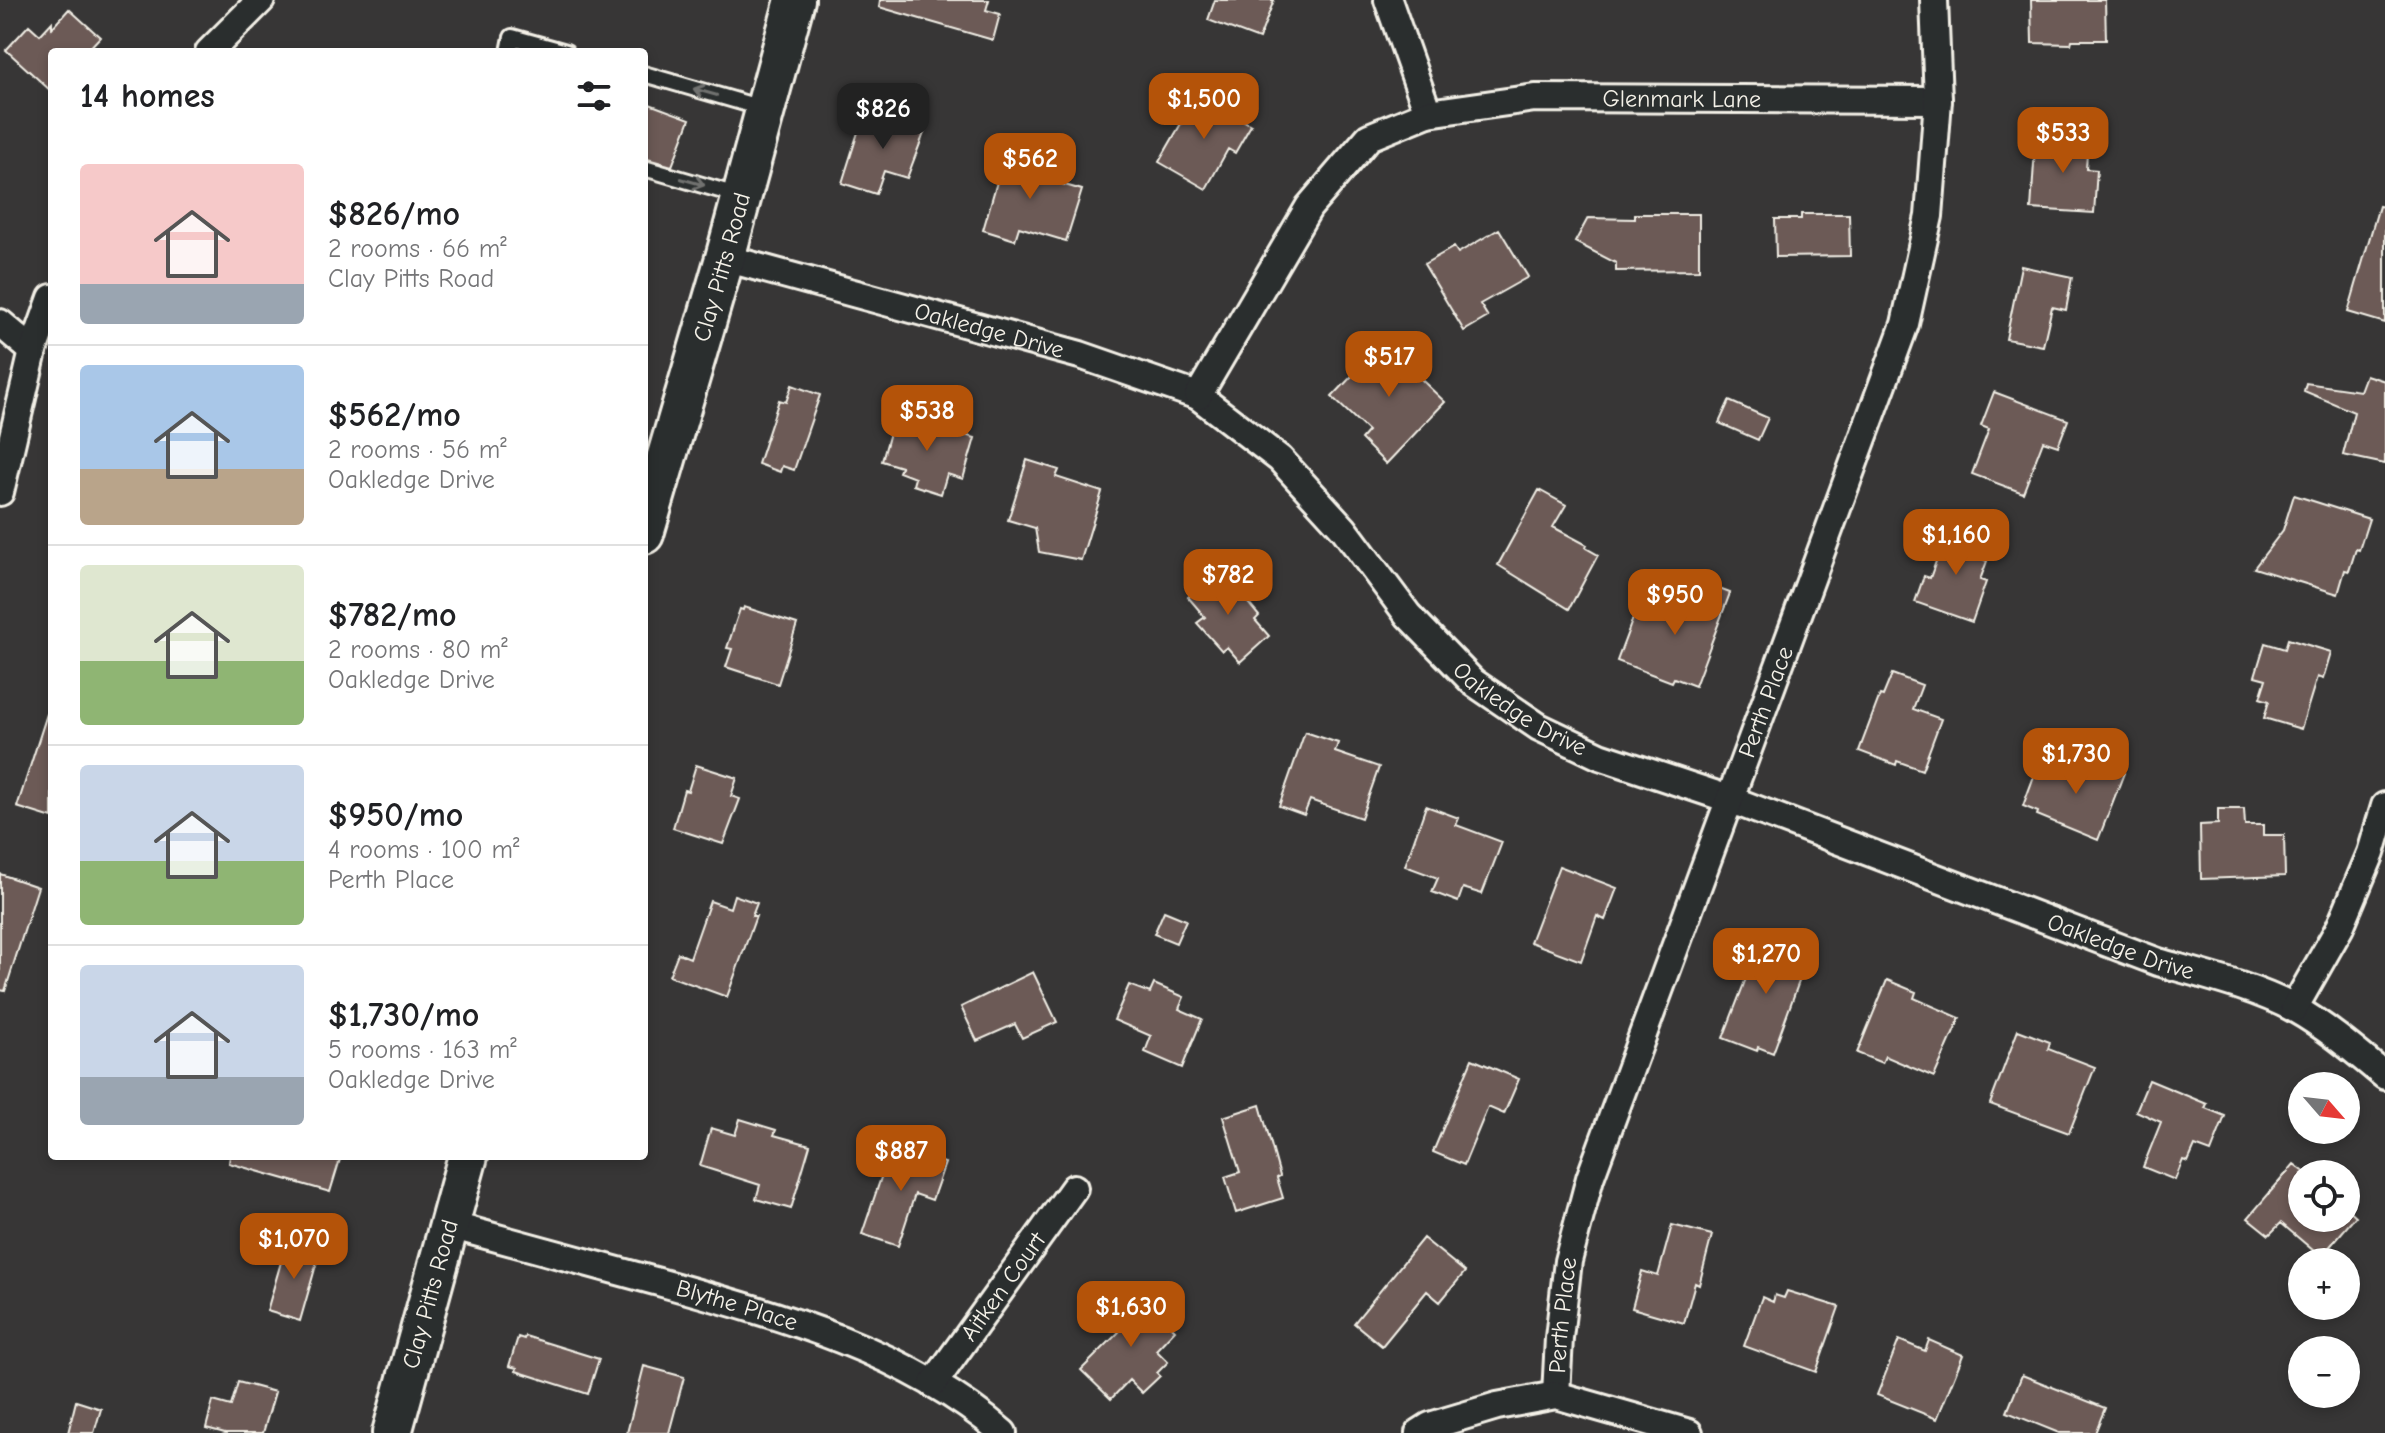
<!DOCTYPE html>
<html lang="en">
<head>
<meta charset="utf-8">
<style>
	:root { --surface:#fff; --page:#f2f2f2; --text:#202124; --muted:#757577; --line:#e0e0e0; --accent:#b45309 }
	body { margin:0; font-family:"Comic Neue",sans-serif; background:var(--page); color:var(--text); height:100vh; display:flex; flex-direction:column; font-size:30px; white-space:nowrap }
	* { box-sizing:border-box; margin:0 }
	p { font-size:26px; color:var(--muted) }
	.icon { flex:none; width:44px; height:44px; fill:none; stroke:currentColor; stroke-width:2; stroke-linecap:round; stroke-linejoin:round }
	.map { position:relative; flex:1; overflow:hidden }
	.drawer { position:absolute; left:48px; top:48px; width:600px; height:1112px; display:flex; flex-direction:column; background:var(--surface); border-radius:8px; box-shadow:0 4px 12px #0003 }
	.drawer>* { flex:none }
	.needle { width:52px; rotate:118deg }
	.fabs { position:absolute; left:2288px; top:1072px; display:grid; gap:16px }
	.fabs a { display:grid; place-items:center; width:72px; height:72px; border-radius:50%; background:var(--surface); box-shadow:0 4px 12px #0003; font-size:40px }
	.price { position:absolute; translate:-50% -68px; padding:0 18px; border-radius:16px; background:var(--accent); color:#fff; font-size:26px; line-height:52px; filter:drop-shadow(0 2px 4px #0008) }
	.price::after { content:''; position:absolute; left:50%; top:48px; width:24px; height:18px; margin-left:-12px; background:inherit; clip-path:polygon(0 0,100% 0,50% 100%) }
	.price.selected { background:#222; color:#fff }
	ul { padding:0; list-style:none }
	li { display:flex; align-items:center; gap:24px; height:200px; padding:0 32px }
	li+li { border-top:2px solid var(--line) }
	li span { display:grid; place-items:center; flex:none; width:224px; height:160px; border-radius:8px; color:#555 }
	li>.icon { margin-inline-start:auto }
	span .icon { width:96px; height:96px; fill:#fffc; stroke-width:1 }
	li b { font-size:34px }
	h2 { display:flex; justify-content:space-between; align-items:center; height:96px; padding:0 32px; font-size:34px }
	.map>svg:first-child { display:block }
	.building { fill:#6c5a57; stroke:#f4f1e8; stroke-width:2 }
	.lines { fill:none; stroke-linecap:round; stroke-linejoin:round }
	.lane-casing { stroke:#f4f1e8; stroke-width:20 }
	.street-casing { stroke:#f4f1e8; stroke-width:32 }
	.secondary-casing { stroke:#f4f1e8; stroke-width:44 }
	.lane { stroke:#2a2d2e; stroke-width:14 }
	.street { stroke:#2a2d2e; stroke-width:26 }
	.secondary { stroke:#2a2d2e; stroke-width:38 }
	.oneway { stroke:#71726f }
	.labels { text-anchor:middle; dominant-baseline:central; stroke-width:6; stroke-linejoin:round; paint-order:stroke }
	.street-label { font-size:24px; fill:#f4f1e8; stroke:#2a2d2e }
</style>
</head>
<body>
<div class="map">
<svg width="2385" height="1433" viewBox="0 0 2385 1433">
	<rect width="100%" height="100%" fill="#373636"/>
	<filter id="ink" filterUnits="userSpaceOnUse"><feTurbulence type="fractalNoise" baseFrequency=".0125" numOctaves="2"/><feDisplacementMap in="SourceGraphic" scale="16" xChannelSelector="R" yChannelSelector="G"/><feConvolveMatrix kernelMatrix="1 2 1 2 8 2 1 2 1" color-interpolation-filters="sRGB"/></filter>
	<g filter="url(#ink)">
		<path class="building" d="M880,0H989L986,10L1000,14L993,40L879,7Z
			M1215,0H1274L1259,39L1208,20Z
			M2031,0H2105L2106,40H2072L2071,44L2032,43Z
			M69,9L100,37L86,52H52V92L6,50L29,25L40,35L52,22V28Z
			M1198,94L1251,125L1235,153L1228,149L1206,189L1159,162Z
			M644,102L690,119L672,166L644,158Z
			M872,111L899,120L900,116L927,125L907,178L884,171L876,194L842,183L860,126L866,128Z
			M2036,133L2088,137L2086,169L2097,170L2094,213L2031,209Z
			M1008,144L1034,152L1027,174L1082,190L1066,241L1019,227L1015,240L983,230Z
			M2379,206L2385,207V323L2348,312Z
			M1635,214H1699V270L1616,271V263L1575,242L1588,218L1635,219Z
			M1801,214H1849L1850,256L1776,257L1775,219H1801Z
			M1499,229L1528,277L1480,304L1488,317L1464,331L1424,264L1454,247L1458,253Z
			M2021,266L2072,277L2066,310L2052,307L2043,346L2006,339Z
			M1392,334L1416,357L1407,366L1445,402L1386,464L1361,439L1368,431L1332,397Z
			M2366,375L2385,381V464L2343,455L2354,412L2304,391L2306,383L2360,391Z
			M792,385L820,395L794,470L782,466L780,472L758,464L779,400L786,402Z
			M1994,392L2068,420L2058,446L2043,441L2023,493L1972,474L1989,429L1981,426Z
			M1729,401L1768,418L1758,440L1719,423Z
			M895,415L975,438L963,479L947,474L941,494L913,485L915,478L899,472L901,467L882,461Z
			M1027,460L1059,470L1056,477L1102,492L1081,560L1039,552L1035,528L1008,520Z
			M1539,490L1566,505L1553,527L1587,545L1586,548L1598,555L1569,609L1498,565Z
			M2294,495L2369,519L2359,550L2356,549L2349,571L2345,570L2338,594L2254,568L2283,530Z
			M1948,528L1986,542L1980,558L1987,561L1980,580L1986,582L1972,622L1915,602L1924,576L1930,578Z
			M1220,569L1259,616L1255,620L1269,636L1240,662L1227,647L1222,651L1197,623L1205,617L1188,597Z
			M1698,581L1730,593L1695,686L1674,678L1672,682L1617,661L1638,605L1683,622Z
			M744,607L797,624L778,684L726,667L732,649L727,648L740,609L743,610Z
			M2288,639L2331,652L2323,679L2317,677L2301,729L2264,718L2269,701L2260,698L2266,679L2255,676L2265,643L2285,649Z
			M1892,674L1922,685L1913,709L1941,719L1922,770L1897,761L1896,765L1859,751L1880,695L1883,696Z
			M47,714H52V818L17,807Z
			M1305,732L1338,743L1335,752L1379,767L1361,818L1310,800L1304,815L1279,806Z
			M2084,757L2124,773L2098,840L2037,815L2038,812L2023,806L2037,768L2055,775L2059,766L2078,773Z
			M696,765L737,778L731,796L740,799L723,844L673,828L684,790L688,791Z
			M1426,806L1459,818L1456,825L1502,842L1482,894L1463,888L1458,902L1432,892L1438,878L1405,866Z
			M2218,809H2244L2245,825H2263V835H2284L2285,876L2201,879L2200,825L2218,824Z
			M1559,866L1617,888L1605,920L1597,916L1581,961L1530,942Z
			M0,874L38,887L5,991L0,990Z
			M734,895L757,903L752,916H756L727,997L669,976L678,953L690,958L710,901L730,908Z
			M1164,911L1186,920L1176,943L1154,934Z
			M1762,937L1809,954L1773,1053L1758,1047L1757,1051L1723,1038Z
			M1033,972L1057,1022L1022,1038L1015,1024L977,1041L961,1007Z
			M1887,980L1916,992L1914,998L1960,1018L1934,1077L1885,1056L1882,1063L1857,1053Z
			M1154,984L1184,997L1179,1009L1202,1019L1182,1068L1145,1052L1151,1036L1114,1020L1129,985L1150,993Z
			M2018,1030L2050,1042L2048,1049L2095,1067L2069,1133L1990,1104Z
			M1472,1059L1519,1079L1504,1114L1488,1107L1464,1165L1433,1152Z
			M2149,1080L2207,1104L2205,1108L2225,1116L2211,1152L2195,1146L2188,1162L2183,1160L2175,1180L2143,1167L2161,1122L2136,1111Z
			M1260,1105L1280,1176L1277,1178L1283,1198L1236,1213L1225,1177L1240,1172L1223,1117Z
			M740,1119L776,1130L774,1135L810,1145L791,1209L756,1199L760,1185L700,1166L711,1128L735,1135Z
			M892,1145L945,1163L932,1200L915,1194L898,1246L862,1234Z
			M230,1156H341L330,1192L229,1163Z
			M2294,1164L2307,1174H2302V1218H2346V1207L2356,1216L2321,1257L2281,1223L2269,1235L2248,1218Z
			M1672,1225L1712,1235L1699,1285L1695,1283L1684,1323L1632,1308L1642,1271L1658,1276Z
			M1423,1238L1465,1272L1440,1302L1427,1291L1382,1346L1354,1323Z
			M287,1241L320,1251L300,1321L267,1311Z
			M1787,1291L1839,1307L1816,1372L1744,1346L1762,1297L1773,1302L1775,1295L1784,1298Z
			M1137,1292L1175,1330L1156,1350L1168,1362L1157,1373L1160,1376L1142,1393L1129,1380L1111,1399L1081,1370L1119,1332L1108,1321Z
			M525,1336L599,1359L588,1394L516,1371L517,1368L509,1366L518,1337L524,1339Z
			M1899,1340L1925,1351L1929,1340L1963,1355L1937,1419L1877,1395Z
			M644,1366L684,1377L669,1433H627Z
			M2022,1375L2105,1408L2095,1433H2059L2007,1412Z
			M238,1382L275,1392L263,1433H225L206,1428L213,1401L231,1406Z
			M76,1401L101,1409L94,1433H68Z"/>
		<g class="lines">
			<defs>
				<path id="lane" d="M509,52L512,37L566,52
					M644,74L765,109
					M644,168L740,196"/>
				<g id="street">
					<path d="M1388,0L1428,113"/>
					<path d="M209,52L261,0"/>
					<path id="s1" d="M725,258L1080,355L1198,396L1280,459L1344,529L1408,615L1473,682L1539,727L1600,756L1729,799L2158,962C2200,974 2258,988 2295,1009C2327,1027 2356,1052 2385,1076"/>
					<path d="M0,323L33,351"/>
					<path id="s2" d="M1198,396L1309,207L1369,137L1428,113L1535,98L1938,100"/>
					<path d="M0,492L33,351L52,298"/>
					<path d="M2294,1008L2340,927L2371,853L2385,806"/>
					<path id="s3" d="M450,1225C518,1244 586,1262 655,1281C774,1314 908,1350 1003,1433"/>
					<path id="s4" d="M933,1384L1074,1188"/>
					<path id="s5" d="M1556,1395L1559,1338L1568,1261L1590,1178L1905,324L1929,216L1938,100L1934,0"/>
					<path d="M1419,1433L1430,1426L1497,1406L1556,1395L1689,1433"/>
				</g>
				<g id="secondary">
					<path id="s6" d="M644,534L725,258L795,0"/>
					<path id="s7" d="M392,1433L468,1156"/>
				</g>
			</defs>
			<use href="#lane" class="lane-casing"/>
			<use href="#street" class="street-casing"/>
			<use href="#secondary" class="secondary-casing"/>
			<use href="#lane" class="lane"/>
			<use href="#street" class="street"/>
			<use href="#secondary" class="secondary"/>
		</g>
		<defs><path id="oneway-shaft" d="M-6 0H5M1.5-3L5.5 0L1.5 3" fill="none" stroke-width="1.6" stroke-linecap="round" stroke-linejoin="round" transform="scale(2)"/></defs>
		<g class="oneway">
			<use href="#oneway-shaft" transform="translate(705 92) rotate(-164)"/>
			<use href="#oneway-shaft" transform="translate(693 182) rotate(16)"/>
		</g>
	</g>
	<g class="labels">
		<g class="street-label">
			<text stroke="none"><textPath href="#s2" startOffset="630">Glenmark Lane</textPath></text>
			<text stroke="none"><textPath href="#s6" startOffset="278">Clay Pitts Road</textPath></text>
			<text stroke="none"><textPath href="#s1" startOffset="274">Oakledge Drive</textPath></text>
			<text stroke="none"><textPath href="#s5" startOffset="728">Perth Place</textPath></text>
			<text stroke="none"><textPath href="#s1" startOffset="946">Oakledge Drive</textPath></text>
			<text stroke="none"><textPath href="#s1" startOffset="1594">Oakledge Drive</textPath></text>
			<text stroke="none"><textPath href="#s4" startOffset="120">Aitken Court</textPath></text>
			<text stroke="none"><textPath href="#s7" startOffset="144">Clay Pitts Road</textPath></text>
			<text stroke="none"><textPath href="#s3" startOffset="298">Blythe Place</textPath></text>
			<text stroke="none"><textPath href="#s5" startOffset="80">Perth Place</textPath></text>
		</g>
	</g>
</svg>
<div class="fabs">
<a><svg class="needle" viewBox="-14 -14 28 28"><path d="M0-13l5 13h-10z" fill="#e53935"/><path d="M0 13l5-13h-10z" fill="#757577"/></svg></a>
<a><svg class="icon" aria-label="locate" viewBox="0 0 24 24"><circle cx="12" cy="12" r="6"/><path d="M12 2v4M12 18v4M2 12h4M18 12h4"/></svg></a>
<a>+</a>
<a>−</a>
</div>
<b class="price" style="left:1204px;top:141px">$1,500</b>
<b class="price selected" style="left:883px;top:151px">$826</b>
<b class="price" style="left:2063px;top:175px">$533</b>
<b class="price" style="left:1030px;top:201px">$562</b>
<b class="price" style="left:1389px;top:399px">$517</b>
<b class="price" style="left:927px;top:453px">$538</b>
<b class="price" style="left:1956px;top:577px">$1,160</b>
<b class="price" style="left:1228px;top:617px">$782</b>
<b class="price" style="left:1675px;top:637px">$950</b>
<b class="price" style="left:2076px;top:796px">$1,730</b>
<b class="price" style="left:1766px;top:996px">$1,270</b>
<b class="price" style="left:901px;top:1193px">$887</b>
<b class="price" style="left:294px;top:1281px">$1,070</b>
<b class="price" style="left:1131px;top:1349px">$1,630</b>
<section class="drawer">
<h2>14 homes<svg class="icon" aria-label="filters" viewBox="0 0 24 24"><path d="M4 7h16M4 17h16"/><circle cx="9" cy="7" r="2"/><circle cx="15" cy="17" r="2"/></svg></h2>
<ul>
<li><span style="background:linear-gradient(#f6c9c9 75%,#9aa5b1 0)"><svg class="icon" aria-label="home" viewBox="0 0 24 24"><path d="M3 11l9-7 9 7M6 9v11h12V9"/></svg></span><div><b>$826/mo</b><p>2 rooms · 66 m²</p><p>Clay Pitts Road</p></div></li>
<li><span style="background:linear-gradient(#a9c7e8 65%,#b9a48a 0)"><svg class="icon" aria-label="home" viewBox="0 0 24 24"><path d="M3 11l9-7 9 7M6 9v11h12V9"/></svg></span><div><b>$562/mo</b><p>2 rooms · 56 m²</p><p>Oakledge Drive</p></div></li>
<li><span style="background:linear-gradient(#dfe7d0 60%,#8fb573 0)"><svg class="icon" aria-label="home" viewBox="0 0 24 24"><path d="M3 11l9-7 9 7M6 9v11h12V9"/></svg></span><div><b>$782/mo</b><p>2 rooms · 80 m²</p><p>Oakledge Drive</p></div></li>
<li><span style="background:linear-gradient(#c9d6e8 60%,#8fb573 0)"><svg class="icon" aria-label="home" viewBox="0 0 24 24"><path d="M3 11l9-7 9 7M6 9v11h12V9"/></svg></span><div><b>$950/mo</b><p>4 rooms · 100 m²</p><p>Perth Place</p></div></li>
<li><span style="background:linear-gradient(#c9d6e8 70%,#9aa5b1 0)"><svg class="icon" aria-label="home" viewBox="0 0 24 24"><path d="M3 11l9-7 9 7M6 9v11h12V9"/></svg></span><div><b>$1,730/mo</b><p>5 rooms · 163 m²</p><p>Oakledge Drive</p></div></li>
</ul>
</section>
</div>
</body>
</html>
